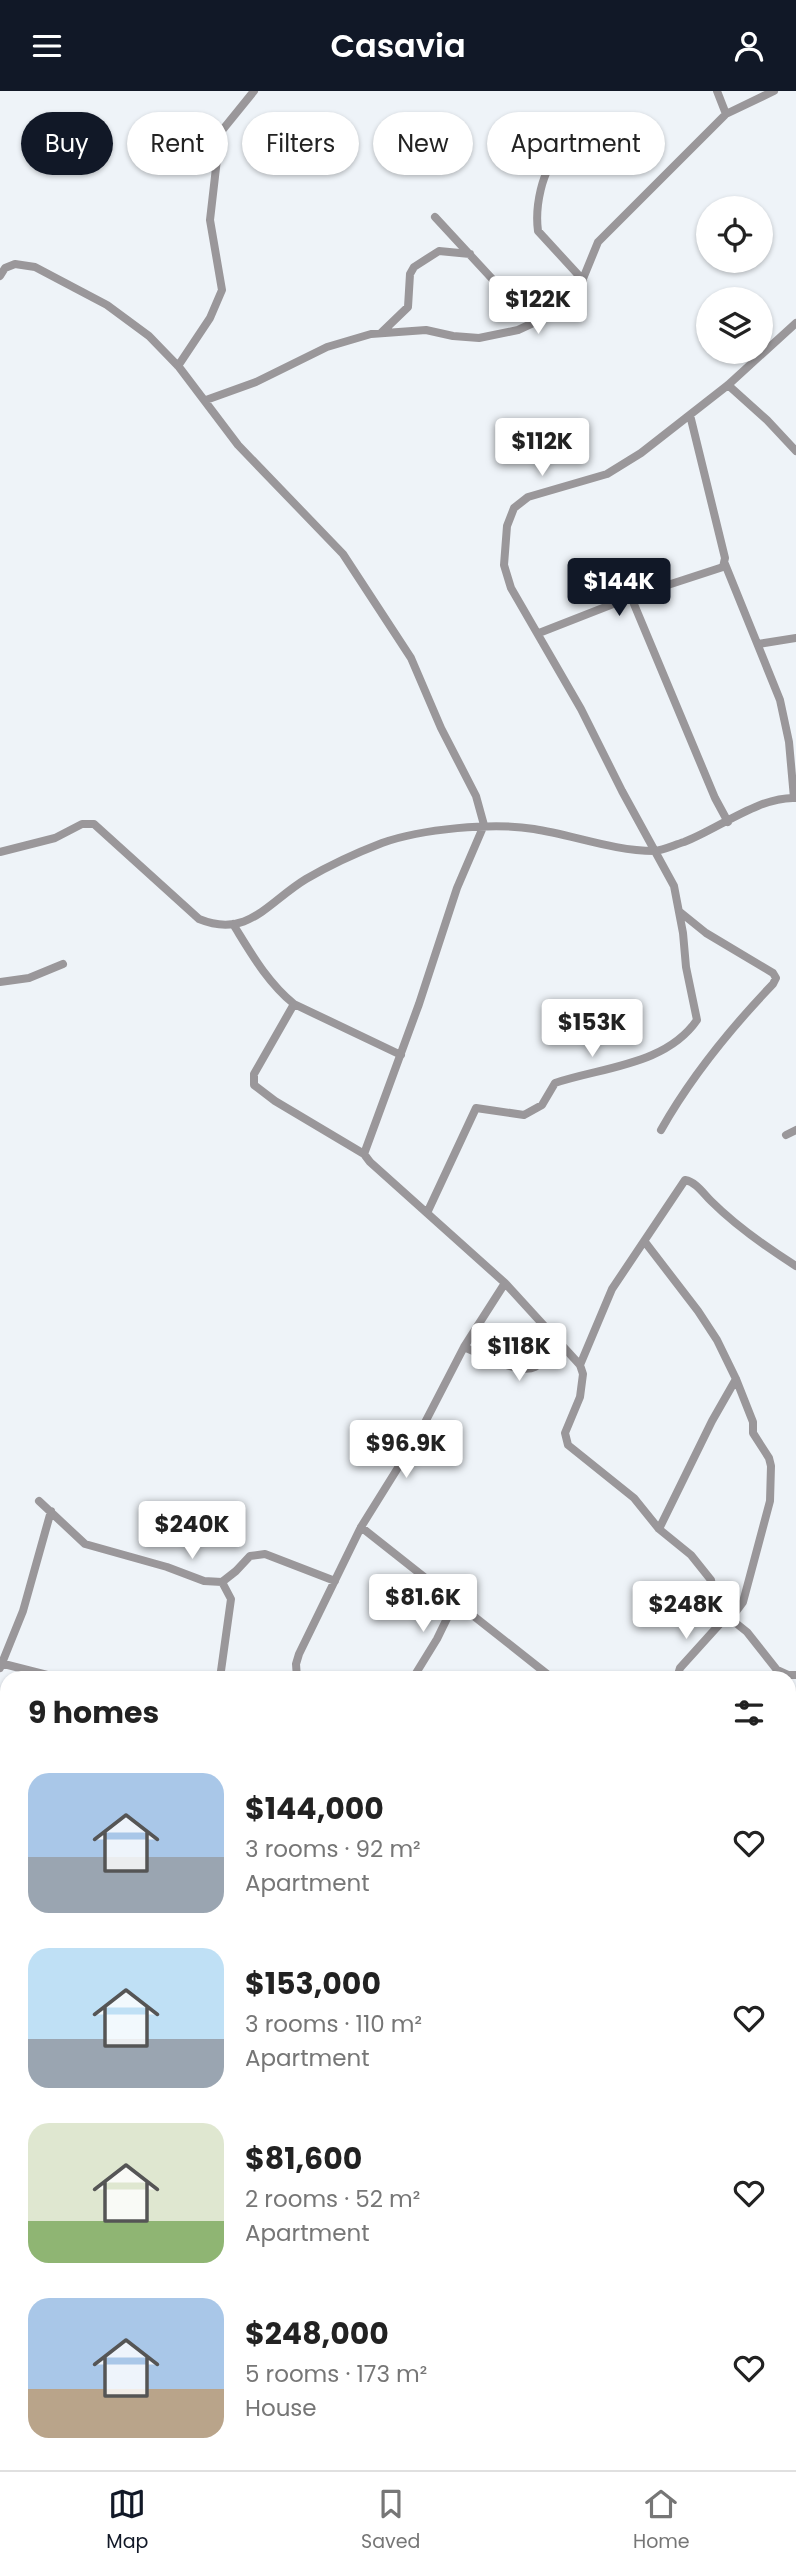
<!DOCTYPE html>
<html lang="en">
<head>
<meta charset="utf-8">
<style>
	:root { --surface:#fff; --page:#f2f2f2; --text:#222; --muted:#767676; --line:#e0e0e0; --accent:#111827 }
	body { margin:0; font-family:Poppins,sans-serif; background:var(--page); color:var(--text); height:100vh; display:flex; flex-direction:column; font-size:26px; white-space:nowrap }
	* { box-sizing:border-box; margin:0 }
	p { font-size:23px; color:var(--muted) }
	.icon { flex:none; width:38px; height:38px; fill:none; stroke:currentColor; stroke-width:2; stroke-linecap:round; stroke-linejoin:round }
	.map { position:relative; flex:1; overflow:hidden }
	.side { position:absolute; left:0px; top:1580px; width:796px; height:800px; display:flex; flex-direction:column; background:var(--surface); border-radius:21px 21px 0 0; box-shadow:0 2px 5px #0004 }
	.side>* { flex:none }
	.hud { position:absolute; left:21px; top:21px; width:754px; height:63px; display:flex; gap:14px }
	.buttons { position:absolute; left:696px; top:105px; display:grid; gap:14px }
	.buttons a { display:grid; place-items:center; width:77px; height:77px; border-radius:50%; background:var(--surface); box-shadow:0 2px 5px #0004; font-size:35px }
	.price { position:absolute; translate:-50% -60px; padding:0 16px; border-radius:7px; background:#fff; color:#222; font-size:23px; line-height:46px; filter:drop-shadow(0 2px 4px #0008) }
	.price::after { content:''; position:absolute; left:50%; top:42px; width:21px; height:16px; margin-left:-10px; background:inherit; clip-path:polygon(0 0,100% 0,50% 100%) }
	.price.on { background:var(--accent); color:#fff }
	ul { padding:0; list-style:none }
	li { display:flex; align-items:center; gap:21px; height:175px; padding:0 28px }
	li span { display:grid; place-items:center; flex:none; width:196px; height:140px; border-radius:21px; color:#555 }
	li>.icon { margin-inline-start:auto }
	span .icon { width:84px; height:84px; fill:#fffc; stroke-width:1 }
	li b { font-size:30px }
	h2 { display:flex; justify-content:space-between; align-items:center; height:84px; padding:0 28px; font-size:30px }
	.chip { padding:0 24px; border-radius:32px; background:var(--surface); box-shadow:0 2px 5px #0004; font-size:24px; line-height:63px }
	.chip.on { background:var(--accent); color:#fff }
	header { display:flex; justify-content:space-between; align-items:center; height:91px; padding:0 28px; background:var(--accent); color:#fff; font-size:32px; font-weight:600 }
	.tab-bar { display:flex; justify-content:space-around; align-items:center; height:98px; border-top:2px solid var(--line); background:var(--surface); font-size:19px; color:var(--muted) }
	.tab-bar a { display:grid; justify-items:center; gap:4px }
	.tab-bar .on { color:var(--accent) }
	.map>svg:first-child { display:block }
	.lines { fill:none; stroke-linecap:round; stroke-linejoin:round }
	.street { stroke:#9a979a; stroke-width:8 }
</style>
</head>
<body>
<header><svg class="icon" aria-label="menu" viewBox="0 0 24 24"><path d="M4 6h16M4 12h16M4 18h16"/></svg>Casavia<svg class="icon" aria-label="person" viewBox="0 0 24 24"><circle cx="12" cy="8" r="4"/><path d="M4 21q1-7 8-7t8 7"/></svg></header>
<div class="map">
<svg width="796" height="2379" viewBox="0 0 796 2379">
	<rect width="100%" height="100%" fill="#eef3f8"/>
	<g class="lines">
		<path class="street" d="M717,0L726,23
			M435,126L533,232
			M0,185L5,177L15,173L35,176L107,214L149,245L179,276L238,354L343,463L411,567L441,637L476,705L484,734L457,797L419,913L364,1063L370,1071L505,1192L580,1274L583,1283L580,1306L565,1342L568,1354L634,1407L659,1438L691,1464L711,1489L715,1509L727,1525L747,1541L777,1579L788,1584H796
			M583,189L538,140C535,118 541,77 560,64C572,56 587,50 600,44
			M381,242L408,216L410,183L414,176L439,160L470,163
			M178,275L210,227L222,199L210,129L220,42L254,0
			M728,294L767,329L796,360
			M206,309L256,291L327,256L371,243L426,239L453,245L479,247L518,239L544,227L580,195L598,151L726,23L774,0
			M725,473L780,609L789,651L794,707
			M631,506L715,707L728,731
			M539,542L631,506L723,476L725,467L690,324
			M758,553L796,547
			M0,761L55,747L82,733H94L199,828C248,848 268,811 306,788C330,774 356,762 382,752C421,738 493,731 534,738C573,744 614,760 654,760C664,759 674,754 684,751C718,738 760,705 796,707
			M233,833C251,862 267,891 294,913L401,964
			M0,891L29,887L63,873
			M294,913L254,983V994L275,1010L364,1063
			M661,1039C692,984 730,938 773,893L776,887L773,882L706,842L680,821
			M786,1044L796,1039
			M427,1122L476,1017L524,1024L542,1014L555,992C603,976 666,974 697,929L686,876L683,842L674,795L622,700L581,618L511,497L504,474L507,435L514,417L528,406L607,383L641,362L728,294L796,232
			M645,1151L698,1220L717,1249L736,1288L753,1331V1342L769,1367L771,1375L770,1410L743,1511L731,1527
			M464,1256C480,1263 519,1284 535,1276C544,1271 550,1257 556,1249
			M580,1274L612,1198L685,1089C696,1091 703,1102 711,1110C736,1135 766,1156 796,1175
			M39,1410L85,1453L167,1476L204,1490L222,1491L236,1480L250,1465L265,1463L335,1490
			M361,1436L547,1583
			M659,1438L712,1330L736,1288
			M0,1572L59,1587
			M0,1577L23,1520L51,1420
			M220,1587L231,1508L222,1491
			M297,1587L296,1573L299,1563L361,1436L419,1343L464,1256L505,1192
			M413,1587L437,1548L455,1511
			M677,1587L680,1577L727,1525
			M789,1730L796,1731
			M789,1799L796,1786
			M0,2197L7,2203
			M156,2373L164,2379
			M179,2379L185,2373"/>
	</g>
</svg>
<div class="buttons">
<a><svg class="icon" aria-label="locate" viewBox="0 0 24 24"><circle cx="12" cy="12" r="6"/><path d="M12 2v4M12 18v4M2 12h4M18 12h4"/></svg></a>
<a><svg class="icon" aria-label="layers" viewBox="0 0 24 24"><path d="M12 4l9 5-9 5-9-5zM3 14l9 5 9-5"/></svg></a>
</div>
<b class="price" style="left:538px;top:245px">$122K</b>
<b class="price" style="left:542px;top:387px">$112K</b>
<b class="price on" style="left:619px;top:527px">$144K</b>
<b class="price" style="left:592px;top:968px">$153K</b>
<b class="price" style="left:519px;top:1292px">$118K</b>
<b class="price" style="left:406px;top:1389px">$96.9K</b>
<b class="price" style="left:192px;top:1470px">$240K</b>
<b class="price" style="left:423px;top:1543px">$81.6K</b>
<b class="price" style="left:686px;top:1550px">$248K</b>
<div class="hud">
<a class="chip on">Buy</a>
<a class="chip">Rent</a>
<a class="chip">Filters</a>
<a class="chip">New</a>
<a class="chip">Apartment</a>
</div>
<section class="side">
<h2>9 homes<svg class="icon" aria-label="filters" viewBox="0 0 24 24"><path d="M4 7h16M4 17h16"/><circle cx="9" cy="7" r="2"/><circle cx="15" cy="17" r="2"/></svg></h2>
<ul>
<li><span style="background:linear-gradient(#a9c7e8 60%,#9aa5b1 0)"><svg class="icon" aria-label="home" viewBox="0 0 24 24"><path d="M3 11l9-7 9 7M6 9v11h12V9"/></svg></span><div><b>$144,000</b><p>3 rooms · 92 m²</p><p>Apartment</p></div><svg class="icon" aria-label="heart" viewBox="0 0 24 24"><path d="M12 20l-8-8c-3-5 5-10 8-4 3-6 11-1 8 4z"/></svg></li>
<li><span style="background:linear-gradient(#bfe0f5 65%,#9aa5b1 0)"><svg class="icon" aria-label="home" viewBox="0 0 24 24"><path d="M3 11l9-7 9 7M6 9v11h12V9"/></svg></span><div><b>$153,000</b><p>3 rooms · 110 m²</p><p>Apartment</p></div><svg class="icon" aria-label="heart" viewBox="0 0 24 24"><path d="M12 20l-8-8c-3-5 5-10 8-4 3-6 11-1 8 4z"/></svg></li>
<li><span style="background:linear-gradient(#dfe7d0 70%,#8fb573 0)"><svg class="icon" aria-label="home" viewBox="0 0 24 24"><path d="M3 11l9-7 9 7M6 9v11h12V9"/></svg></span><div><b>$81,600</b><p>2 rooms · 52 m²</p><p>Apartment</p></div><svg class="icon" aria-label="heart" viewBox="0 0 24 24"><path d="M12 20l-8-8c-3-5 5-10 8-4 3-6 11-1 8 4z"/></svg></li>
<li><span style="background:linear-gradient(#a9c7e8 65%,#b9a48a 0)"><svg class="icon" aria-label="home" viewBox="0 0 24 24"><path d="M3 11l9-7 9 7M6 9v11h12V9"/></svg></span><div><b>$248,000</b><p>5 rooms · 173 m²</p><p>House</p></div><svg class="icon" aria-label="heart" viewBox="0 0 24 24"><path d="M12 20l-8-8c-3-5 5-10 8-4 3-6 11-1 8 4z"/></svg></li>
</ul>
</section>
</div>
<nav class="tab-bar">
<a class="on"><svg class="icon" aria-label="map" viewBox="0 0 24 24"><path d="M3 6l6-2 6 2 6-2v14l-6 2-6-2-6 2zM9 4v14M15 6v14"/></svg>Map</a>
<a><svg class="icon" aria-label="saved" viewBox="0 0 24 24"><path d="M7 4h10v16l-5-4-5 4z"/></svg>Saved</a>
<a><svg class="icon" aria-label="home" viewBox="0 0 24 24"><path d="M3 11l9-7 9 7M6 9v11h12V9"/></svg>Home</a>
</nav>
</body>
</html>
